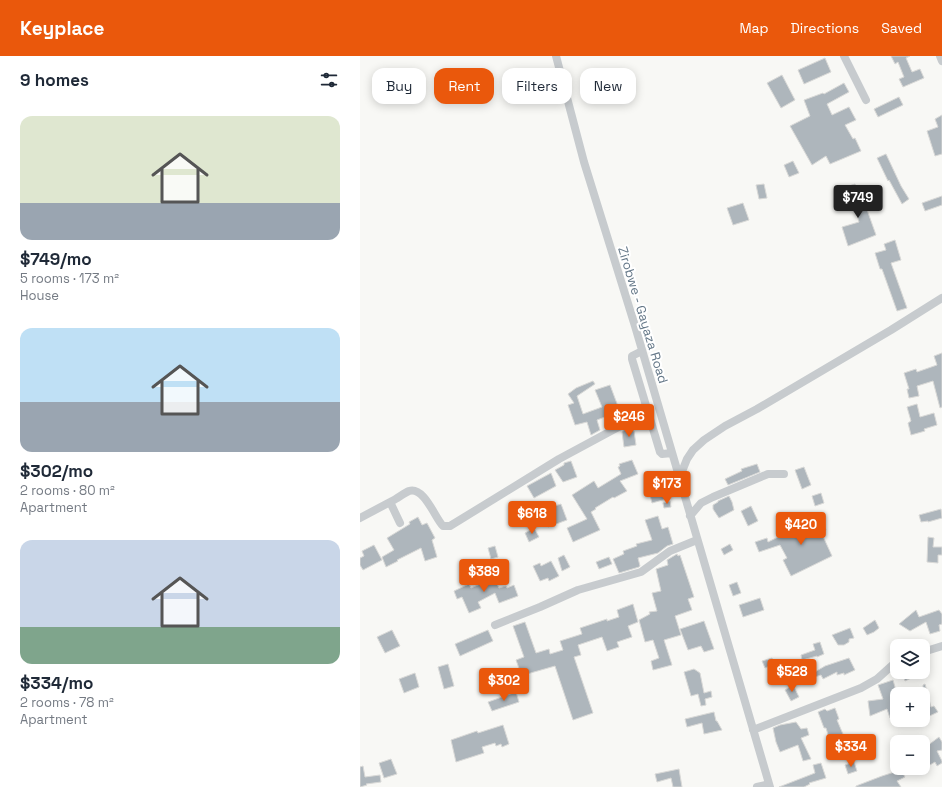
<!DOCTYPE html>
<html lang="en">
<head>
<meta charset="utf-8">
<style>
	:root { --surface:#fff; --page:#f2f2f3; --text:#1f2937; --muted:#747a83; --accent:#ea580c }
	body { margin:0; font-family:"Space Grotesk",sans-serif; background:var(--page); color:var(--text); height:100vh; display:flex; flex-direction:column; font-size:15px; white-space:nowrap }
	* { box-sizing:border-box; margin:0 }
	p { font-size:13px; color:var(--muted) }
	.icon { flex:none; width:22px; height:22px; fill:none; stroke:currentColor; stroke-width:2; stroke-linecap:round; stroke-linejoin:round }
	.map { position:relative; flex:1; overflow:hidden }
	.side { display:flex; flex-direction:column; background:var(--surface); width:360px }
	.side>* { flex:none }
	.guide { position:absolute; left:12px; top:12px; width:380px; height:36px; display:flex; gap:8px }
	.tools { position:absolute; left:530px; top:583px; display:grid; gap:8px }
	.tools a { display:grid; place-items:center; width:40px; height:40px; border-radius:8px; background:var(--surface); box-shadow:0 2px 10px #0003; font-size:20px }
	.price { position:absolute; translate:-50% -34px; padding:0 9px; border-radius:4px; background:var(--accent); color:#fff; font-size:13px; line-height:26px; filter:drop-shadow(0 1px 2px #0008) }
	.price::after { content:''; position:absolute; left:50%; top:24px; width:12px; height:9px; margin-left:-6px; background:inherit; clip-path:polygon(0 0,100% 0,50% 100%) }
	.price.active { background:#222; color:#fff }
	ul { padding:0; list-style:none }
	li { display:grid; align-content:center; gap:8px; height:212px; padding:0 20px }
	li span { display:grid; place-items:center; height:124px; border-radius:12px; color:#555 }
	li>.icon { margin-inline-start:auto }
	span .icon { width:72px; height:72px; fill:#fffc; stroke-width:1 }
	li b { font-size:17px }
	h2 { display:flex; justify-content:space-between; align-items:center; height:48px; padding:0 20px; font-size:17px }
	.chip { padding:0 14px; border-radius:12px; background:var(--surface); box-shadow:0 2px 10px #0003; font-size:14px; line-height:36px }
	.chip.active { background:var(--accent); color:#fff }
	header { display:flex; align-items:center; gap:24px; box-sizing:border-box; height:56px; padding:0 20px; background:var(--accent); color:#fff }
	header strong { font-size:19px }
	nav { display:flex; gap:22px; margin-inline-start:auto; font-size:14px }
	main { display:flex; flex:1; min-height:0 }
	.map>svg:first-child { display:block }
	.building { fill:#aeb6bc; stroke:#d9d9d7 }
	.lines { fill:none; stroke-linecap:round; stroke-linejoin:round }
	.minor { stroke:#c7cbce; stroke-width:8 }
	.labels { text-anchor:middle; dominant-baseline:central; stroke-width:4; stroke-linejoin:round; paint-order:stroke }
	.street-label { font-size:13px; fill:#657888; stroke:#fff }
</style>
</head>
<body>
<header>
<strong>Keyplace</strong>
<nav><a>Map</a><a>Directions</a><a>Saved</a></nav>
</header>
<main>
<section class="side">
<h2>9 homes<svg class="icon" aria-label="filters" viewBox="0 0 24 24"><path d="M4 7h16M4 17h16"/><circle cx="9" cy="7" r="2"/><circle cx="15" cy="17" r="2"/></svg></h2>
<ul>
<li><span style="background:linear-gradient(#dfe7d0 70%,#9aa5b1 0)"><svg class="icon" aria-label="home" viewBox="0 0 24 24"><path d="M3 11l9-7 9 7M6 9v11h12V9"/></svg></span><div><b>$749/mo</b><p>5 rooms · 173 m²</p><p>House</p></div></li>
<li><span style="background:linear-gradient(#bfe0f5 60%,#9aa5b1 0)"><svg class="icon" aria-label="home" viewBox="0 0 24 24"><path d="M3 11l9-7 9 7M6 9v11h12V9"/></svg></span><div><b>$302/mo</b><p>2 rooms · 80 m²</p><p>Apartment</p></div></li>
<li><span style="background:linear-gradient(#c9d6e8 70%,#7fa58c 0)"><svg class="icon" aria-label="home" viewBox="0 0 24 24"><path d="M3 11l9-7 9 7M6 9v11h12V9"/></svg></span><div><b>$334/mo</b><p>2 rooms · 78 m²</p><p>Apartment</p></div></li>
</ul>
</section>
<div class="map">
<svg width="582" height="731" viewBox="0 0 582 731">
	<rect width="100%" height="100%" fill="#f8f8f5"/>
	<path class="building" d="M531,0H550L546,2L552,16L560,13L564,22L543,31L539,23L544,21L538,6L535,8Z
		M465,2L471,16L444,28L438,14Z
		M422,19L435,44L421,52L407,27Z
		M484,27L489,36L467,48L472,59L489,51L496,64L485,69L493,83L495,82L501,95L470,108L466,100L452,109L430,70L450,60L444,44L463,37L464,38Z
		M539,41L543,49L518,61L514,53Z
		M582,59V98L575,100L567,75L578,71L575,63Z
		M526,98L541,130L549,143L542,148L529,124L528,125L517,102Z
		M433,105L439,117L429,121L424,109Z
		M404,128L407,142L399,143L396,129Z
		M495,128L503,153L506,151L516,179L488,190L482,171L499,166L494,149L489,150L483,132Z
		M582,140V149L565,155L562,147Z
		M383,147L389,164L373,169L367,152Z
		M535,184L541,204L531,207L547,252L537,255L522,213H520L515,197L526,194L524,188Z
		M582,297V351L580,352L573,325L557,330L559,340L549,342L547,333H549L544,317L556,313L557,316L577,309L574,300Z
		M233,325L235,328L217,340L223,358L242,351L235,334L250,329L259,353L264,351L268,361L258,365L255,357L237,364L240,374L231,379L227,366L215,369L208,349L214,347L208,338L216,332Z
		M557,348L560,361L574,357L577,369L564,373L565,375L551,379L548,367L551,365L547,351Z
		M272,372L273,375H274L276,389L264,391L262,376L266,373Z
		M272,404L278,418L260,425L267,435L254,442L253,441L235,452L236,453L231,456L240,474L213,486L207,472L227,463L212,439L234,425L238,432L261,418L258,411L260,410L259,408Z
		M211,405L217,421L203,426L195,414L204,409V407Z
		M397,408L400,416L368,429L365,423L382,415L381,413Z
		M444,411L451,429L442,433L435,414Z
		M191,417L196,430L174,442L167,430Z
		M301,424L306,443L292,447L287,427Z
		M461,437L464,447L455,450L452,440Z
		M369,440L372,446L374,454L359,462L353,453V449L358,446V445Z
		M310,445L311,451L304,452L303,447Z
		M201,448L207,464L188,471L182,454Z
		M391,450L398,465L388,470L381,455Z
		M581,453L582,462L568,466V465L561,466L559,459Z
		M298,460L302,473L308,471L313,488L307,490L298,497L278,502L280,510L279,511L259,517L253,503L264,498L263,495L277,490L276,488L292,484L285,464Z
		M58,461L62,469L67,467L75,482L72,484L77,501L65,505L61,492L37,504L38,505L26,511L22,501L34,494L27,482L50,468L49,466Z
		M459,461L466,474L461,476L472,500L431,520L423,504L427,502L420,489L399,496L395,486L407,482L408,486Z
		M174,472L179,481L169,486L165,477Z
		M568,481L574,482L573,491H582V499H578V507L567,506Z
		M370,488L373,494L364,499L361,493Z
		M14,489L22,504L3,514L0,509V502L4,500L2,495Z
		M135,490L138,501L131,503L128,492Z
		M317,498L318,500L320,499L334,541L328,543L332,554L315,560L321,579L304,584L312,609L293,614L291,605L299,602L293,584L285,586L279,564L290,558L289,556L297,555L292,537L301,535L296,513L308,509L307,504Z
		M204,499L210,511L202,515L198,502Z
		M249,501L252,508L239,513L236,506Z
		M191,505L199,520L189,525L188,522L180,525L173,510L180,507L181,510Z
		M132,518L139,532L146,530L147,532L154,529L158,540L139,547L135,537L118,546L121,552L109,557L102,541L97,543L94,535L109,528L111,532L125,526L124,522Z
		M377,526L381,537L373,540L369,529Z
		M400,542L404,554L383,561L379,549Z
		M273,548L278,566L268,570L272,581L257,586L259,591L247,595L242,581L218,589L221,599L214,601L233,657L213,664L195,610L167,618L166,613L160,615L156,604L164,601L153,570L165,566L176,597L189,593L190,598L203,594L200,585L222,578L220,572L247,563V565L259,561L257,554Z
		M556,554L559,561L579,554L582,558V568L579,569L580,575L570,578L566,566L550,575L539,568Z
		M515,564L519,572L514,576L507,579L503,572Z
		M344,565L354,593L344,596L341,590L328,594L320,573Z
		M490,572L494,582L489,583V586L484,589H478L472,579Z
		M32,574L40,590L25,597L17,581Z
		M128,574L133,585L100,600L95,588Z
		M460,586L464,598L457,601V600L442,604L441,599L455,594L453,588Z
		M412,602L414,608L405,612L402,605Z
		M489,602L495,614L484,619V617L477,619V616L463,623L461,619L448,623V620L445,617L454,614L455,616L465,610Z
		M88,608L94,630L84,633L78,611Z
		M334,613L340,617L344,637L351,635L352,641L345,643L346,649L341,650L338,638L331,640L324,616Z
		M542,616H564L545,625Z
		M55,617L59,631L44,637L39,623Z
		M533,624L537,638V670L533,660L530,662L527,653L510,660L508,645L523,643L518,629Z
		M565,628L571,651L574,650L578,656L563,663V629Z
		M433,629L439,641L431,645L425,634Z
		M156,636L159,646L132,655L128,646Z
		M475,652L479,663L477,664L488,690L473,695L466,672H464L458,656L465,653L467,655Z
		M354,656L356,665H357L362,674L344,678L342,667L327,671L325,663Z
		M436,666L441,673L447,672L449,679L441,682L451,703L443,705L438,689L420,696L416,686L413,672L420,669Z
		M143,669L149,688L142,691L141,688L136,690L135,687L122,691L124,697L96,706L91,684L117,675L118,677Z
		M579,681L582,686V694L577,695L582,705V707L577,710L575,706L563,713V693Z
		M31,703L37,718L24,722L19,707Z
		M494,706L497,715L488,718L485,709Z
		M461,707L466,722L449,727L450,728L444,731H419L455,717L453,709Z
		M3,710L5,721L20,719L21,726L6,728L7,729L0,731V711Z
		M319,713L322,731H313L311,722L297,726L295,718Z
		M541,714L545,721L537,725L541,731H496V730L522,720Z"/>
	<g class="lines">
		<path class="minor" d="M196,0L224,106L275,270L410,731
			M484,0L506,44
			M580,0L582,5
			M282,295L272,300V303L300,396L302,398L312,397
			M319,423L327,403L333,394L344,384L365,370L397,353L531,274L582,242
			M330,460L341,447L353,441L408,418H424
			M0,462L32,445
			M40,467L31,448L32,445C38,442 44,437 49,435C64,430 75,462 83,470H90L199,403L264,368L278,365L288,358
			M135,569L180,551L218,534L281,516L310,495L337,484
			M563,596L582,590
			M393,674L501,632L517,623L537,605
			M397,731L409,728"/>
	</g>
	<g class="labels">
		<g class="street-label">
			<text transform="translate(283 259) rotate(73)">Zirobwe - Gayaza Road</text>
		</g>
	</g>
</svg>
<div class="tools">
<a><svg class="icon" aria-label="layers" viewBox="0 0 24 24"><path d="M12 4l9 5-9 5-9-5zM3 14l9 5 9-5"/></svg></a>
<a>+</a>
<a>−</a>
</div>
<b class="price active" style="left:498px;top:163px">$749</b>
<b class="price" style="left:269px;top:382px">$246</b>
<b class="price" style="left:307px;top:449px">$173</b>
<b class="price" style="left:172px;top:479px">$618</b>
<b class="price" style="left:441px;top:490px">$420</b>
<b class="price" style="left:124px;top:537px">$389</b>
<b class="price" style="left:432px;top:637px">$528</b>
<b class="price" style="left:144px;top:646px">$302</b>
<b class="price" style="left:491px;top:712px">$334</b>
<div class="guide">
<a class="chip">Buy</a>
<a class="chip active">Rent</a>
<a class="chip">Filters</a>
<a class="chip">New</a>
</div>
</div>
</main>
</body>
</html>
